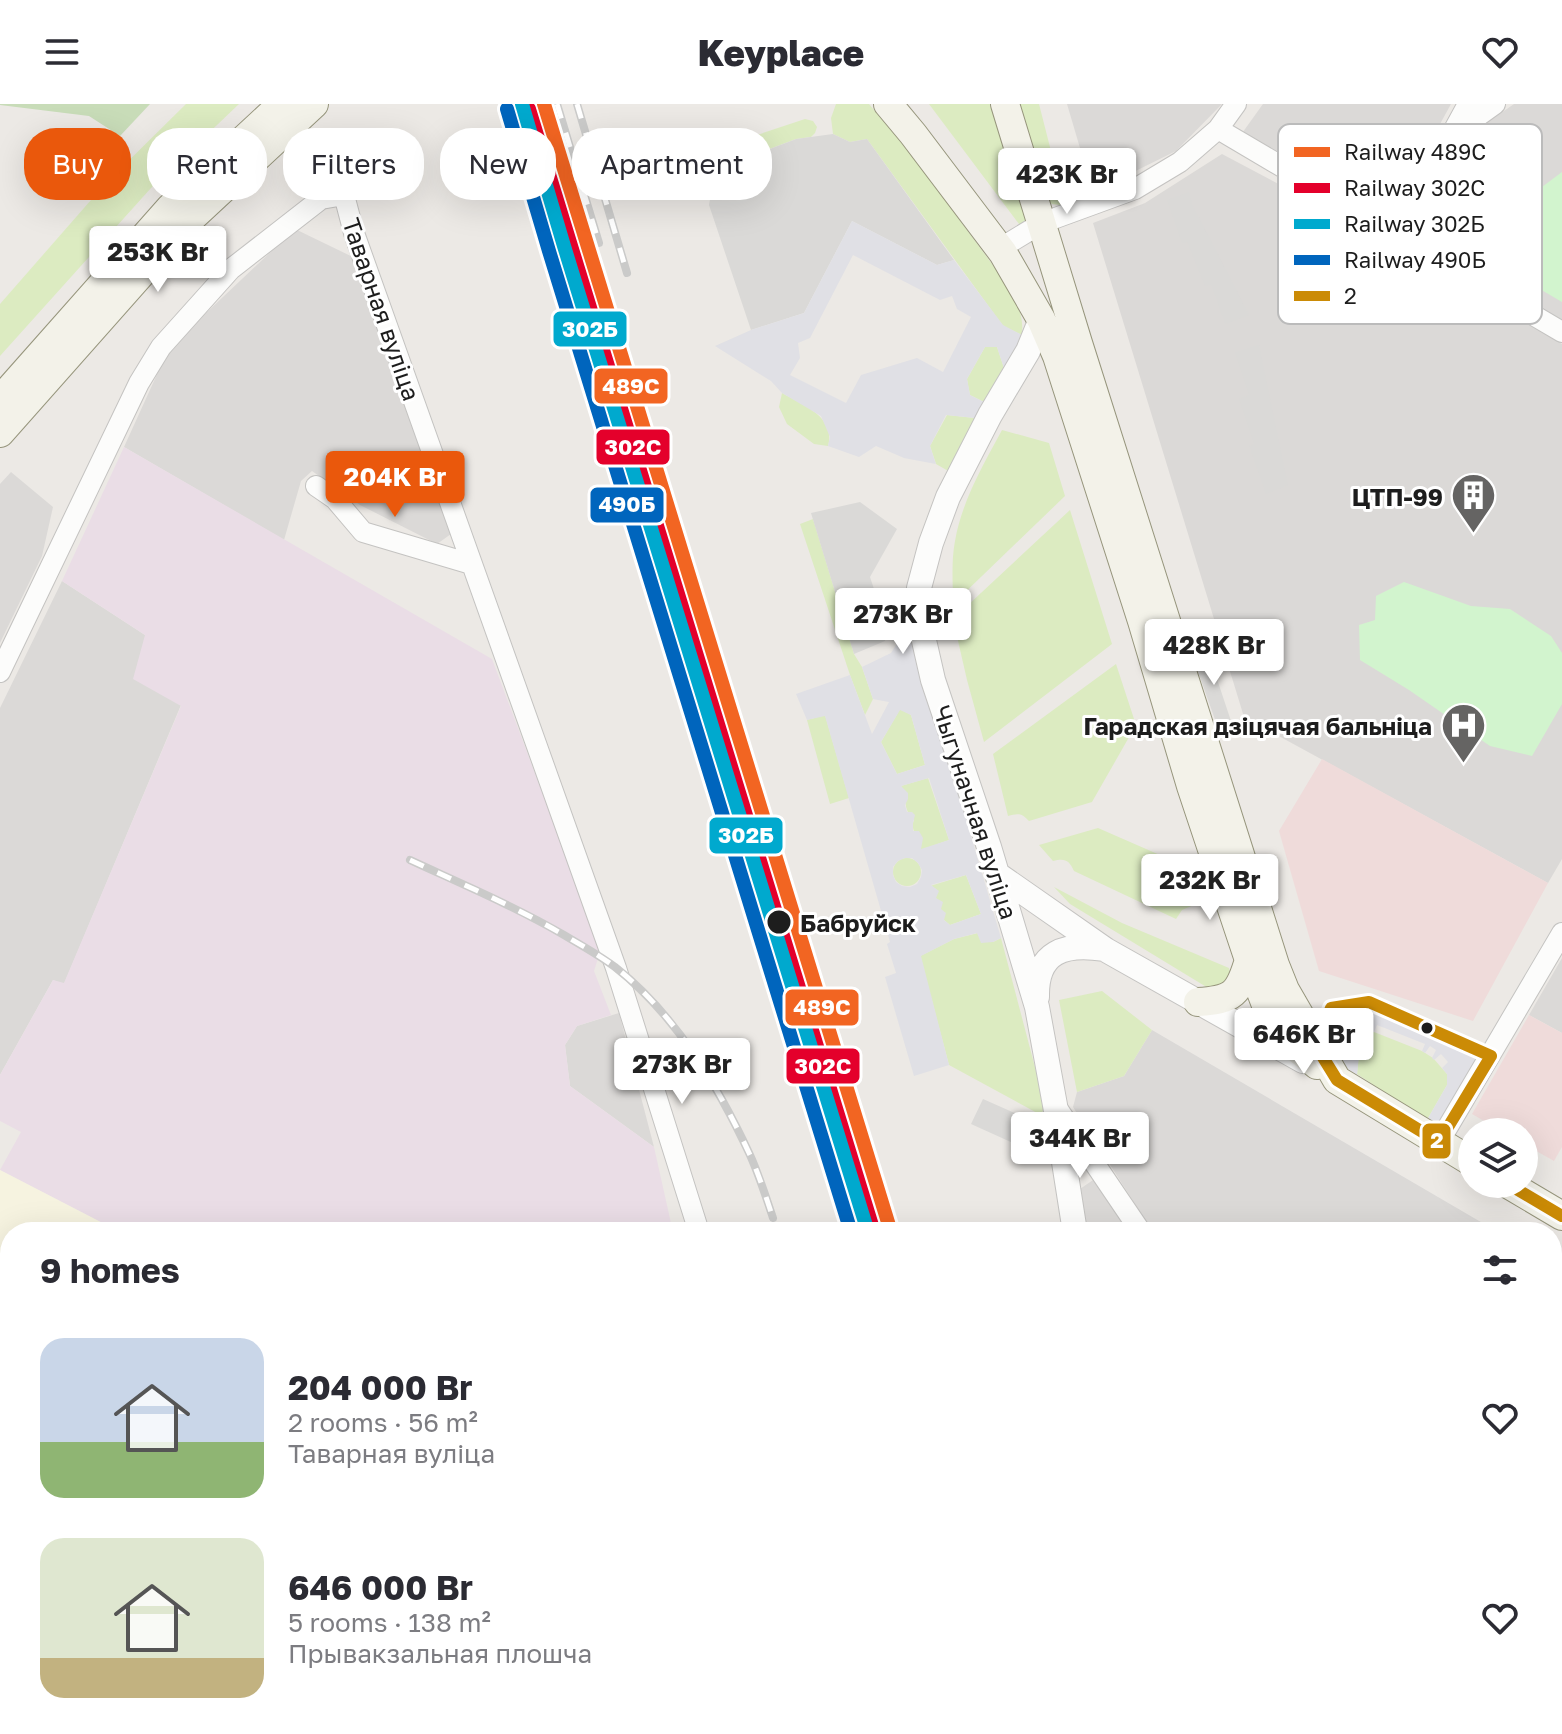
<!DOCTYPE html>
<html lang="en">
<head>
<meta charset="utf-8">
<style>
	:root { --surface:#fff; --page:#f7f7f7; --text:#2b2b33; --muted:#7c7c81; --accent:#ea580c }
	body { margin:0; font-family:"Golos Text",sans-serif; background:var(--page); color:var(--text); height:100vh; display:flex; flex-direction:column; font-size:30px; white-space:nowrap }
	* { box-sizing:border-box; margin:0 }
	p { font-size:26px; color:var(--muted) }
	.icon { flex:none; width:44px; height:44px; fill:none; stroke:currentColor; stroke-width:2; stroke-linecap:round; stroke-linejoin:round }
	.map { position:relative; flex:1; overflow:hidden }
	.side { position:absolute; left:0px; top:1118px; width:1562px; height:512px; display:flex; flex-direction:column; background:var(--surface); border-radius:32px 32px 0 0; box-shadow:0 8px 32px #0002 }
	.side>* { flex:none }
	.top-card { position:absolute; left:24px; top:24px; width:800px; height:72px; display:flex; gap:16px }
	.tools { position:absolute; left:1458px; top:1014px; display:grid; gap:16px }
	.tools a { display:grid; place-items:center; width:80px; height:80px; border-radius:50%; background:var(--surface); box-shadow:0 8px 32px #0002; font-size:40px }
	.price { position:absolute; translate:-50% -68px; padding:0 18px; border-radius:8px; background:#fff; color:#222; font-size:26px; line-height:52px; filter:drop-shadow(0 2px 4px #0008) }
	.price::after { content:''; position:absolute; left:50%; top:48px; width:24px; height:18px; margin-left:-12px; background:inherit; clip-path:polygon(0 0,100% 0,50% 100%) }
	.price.on { background:var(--accent); color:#fff }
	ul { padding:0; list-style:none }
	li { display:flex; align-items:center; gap:24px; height:200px; padding:0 40px }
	li span { display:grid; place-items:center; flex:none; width:224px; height:160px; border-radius:24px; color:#555 }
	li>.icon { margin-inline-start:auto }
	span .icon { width:96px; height:96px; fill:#fffc; stroke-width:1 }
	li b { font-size:34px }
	h2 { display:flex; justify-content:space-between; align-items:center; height:96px; padding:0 40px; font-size:34px }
	.chip { padding:0 28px; border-radius:32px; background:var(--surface); box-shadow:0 8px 32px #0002; font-size:28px; line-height:72px }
	.chip.on { background:var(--accent); color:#fff }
	header { display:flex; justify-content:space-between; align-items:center; height:104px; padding:0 40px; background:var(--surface); font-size:36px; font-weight:800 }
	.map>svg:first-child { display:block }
	.residential { fill:#dbd9d7 }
	.commercial { fill:#efdbda }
	.industrial { fill:#eadde6 }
	.education { fill:#f6f3e0 }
	.construction { fill:#d6d4c6 }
	.grass { fill:#dcebc1 }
	.forest { fill:#c8dcb8 }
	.park { fill:#d2f4ce }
	.parking { fill:#dad9d7 }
	.plaza { fill:#e0e0e5; fill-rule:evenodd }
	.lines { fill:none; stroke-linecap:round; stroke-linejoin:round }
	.minor-casing { stroke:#c4c3c1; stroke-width:22 }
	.tertiary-casing { stroke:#c4c3c1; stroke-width:26 }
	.secondary-casing { stroke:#96957c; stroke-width:30 }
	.minor { stroke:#fcfcfb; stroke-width:20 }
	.tertiary { stroke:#fcfcfb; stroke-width:24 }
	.secondary { stroke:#f3f2e9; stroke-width:28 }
	.rail-casing { stroke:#cacac9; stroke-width:8 }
	.rail { stroke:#fff; stroke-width:5; stroke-dasharray:15; stroke-linecap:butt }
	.bus-1-casing { stroke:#fff; stroke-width:18 }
	.bus-1 { stroke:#cb8b06; stroke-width:12 }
	.rail-1-casing { stroke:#fff; stroke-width:20 }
	.rail-2-casing { stroke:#fff; stroke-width:20 }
	.rail-3-casing { stroke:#fff; stroke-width:20 }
	.rail-4-casing { stroke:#fff; stroke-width:20 }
	.rail-1 { stroke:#f26522; stroke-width:14 }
	.rail-2 { stroke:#e4002b; stroke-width:14 }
	.rail-3 { stroke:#00a9ce; stroke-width:14 }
	.rail-4 { stroke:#0065bd; stroke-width:14 }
	.stop-dot { fill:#1d1d1d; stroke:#fff; stroke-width:3 }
	.labels { text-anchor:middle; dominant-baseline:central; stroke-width:6; stroke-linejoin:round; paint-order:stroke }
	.street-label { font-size:24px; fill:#1d1d1d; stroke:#fff }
	.poi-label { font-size:24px; font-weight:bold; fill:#1d1d1d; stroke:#fff; text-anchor:end }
	.stop-label { font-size:24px; font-weight:bold; fill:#1d1d1d; stroke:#fff; text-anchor:start }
	.key { fill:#fff; stroke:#bbb; stroke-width:2 }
	.key-label { font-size:22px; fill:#1d1d1d }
	.line-badge { stroke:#fff; stroke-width:3 }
	.badge-label { font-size:22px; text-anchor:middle; font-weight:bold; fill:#fff }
</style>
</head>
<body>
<header><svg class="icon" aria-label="menu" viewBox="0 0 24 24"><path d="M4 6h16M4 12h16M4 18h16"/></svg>Keyplace<svg class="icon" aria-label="heart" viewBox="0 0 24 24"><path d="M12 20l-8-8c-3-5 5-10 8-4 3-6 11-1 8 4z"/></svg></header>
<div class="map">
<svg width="1562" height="1630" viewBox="0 0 1562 1630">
	<rect width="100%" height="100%" fill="#ece9e5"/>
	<path class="residential" d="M1067,0H1222L1176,47L1093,88Z
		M1263,0H1451L1388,115L1240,32Z
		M1514,0H1562V217L1415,123L1455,41Z
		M1222,50L1486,190L1562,240V755L1548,779L1244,613L1093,119L1145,99Z
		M295,125L359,156L451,430L437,440L360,401L312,367L301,377L284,436L124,343L169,244Z
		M11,368L53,403L42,452L0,539V380Z
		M62,477L145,531L181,601L64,880L53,876L0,971V604Z
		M1562,854V929L1529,911Z
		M619,909L654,1043L570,982L565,941L577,922Z
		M1152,926L1498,1128H1153L1073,1003L1077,988L1124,972Z
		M1093,1076L1129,1128H1086L1080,1085Z
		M1552,1159L1562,1165V1630H1501L1494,1620H1552Z
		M10,1505V1620H22L14,1630H0V1518Z
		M289,1620H460L417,1630H299Z
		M1209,1620H1289L1298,1630H1210Z
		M1315,1620H1463L1470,1630H1325Z"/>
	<path class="commercial" d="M1322,655L1548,779L1473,917L1319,867L1279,727Z
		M1529,911L1562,929V1043L1554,1057L1524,1040V1028H1503L1472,1010Z"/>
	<path class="industrial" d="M124,343L492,555L601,845L594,867L611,911L577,922L565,941L570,982L654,1043L673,1128H120L0,1066L21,1028L0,1017V971L53,876L64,879L181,602L133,575L145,531L62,477Z
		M22,1620H241L251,1630H14Z"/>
	<path class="education" d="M0,1066L120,1128H10V1333L0,1322Z
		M1552,1318L1562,1325V1630H1504L1496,1620H1552Z"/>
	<path class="construction" d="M541,1620H825L826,1630H502Z"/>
	<path class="grass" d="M186,0H239L151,84L0,252V200L105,80Z
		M836,0H869L911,50L1006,179C1016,196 1024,210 1022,231L1003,222L867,35L850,38L833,30L831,14Z
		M929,0H998L1030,112L1025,124L1019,120Z
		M1016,0H1039L1063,94L1060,101L1052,100L1044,94Z
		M805,15L813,17L817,23L815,29L811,33L796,35L740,56L733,54L729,48L731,42L736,38Z
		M985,243H997L1004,264L984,298L970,291L967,275Z
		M782,289C803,301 836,313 828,342L814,340L787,320L779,303Z
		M947,311L975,314L950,368L936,360L930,342Z
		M1002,326L1049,339L1065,392L953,500C953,480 951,457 955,437C962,397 983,361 1002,326Z
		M1070,406L1112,540L984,638L967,576L953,515Z
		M813,415L854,550L862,563L873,595L865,611L850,571L800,420Z
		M1116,560L1136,621L1092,698L1029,717C1022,709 1018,709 1008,712L993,650Z
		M900,605L911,611L925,661L897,670L881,638Z
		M825,611L849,694L830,700L807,616Z
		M928,674L949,736L921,746C921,735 909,727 914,716C900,702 910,695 901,682Z
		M1098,724L1169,755L1172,768L1183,772L1194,801L1182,806L1176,815L1074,767C1069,756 1065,754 1053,757L1039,741Z
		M893 768a14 14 0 1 1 28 0a14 14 0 1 1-28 0Z
		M966,771L981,810L950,821L944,816L930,782Z
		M1054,783L1122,819L1229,864L1231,873L1213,887L1070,800Z
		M978,829L993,838L1001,834L1046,1005L1039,1010L949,961L920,852L954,835Z
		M1102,887L1152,926L1124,972L1077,988L1059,896Z
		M1374,928L1422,947L1433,954L1447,970V981L1427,1016L1357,970L1361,930Z"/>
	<path class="forest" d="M0,0H150L120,32L89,12L0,1Z"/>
	<path class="park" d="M1562,68V198L1465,141Z
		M1404,478L1471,502L1510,505L1551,532L1562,549V600L1532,652L1490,642L1409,586L1360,556L1359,521L1375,516L1376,492Z"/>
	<path class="parking" d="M833,30L850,38L867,35L954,156L937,161L852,117L804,209L751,226L709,101L715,66L796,35Z
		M1189,88L1193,102L1249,211L1225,220L1211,180L1205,182L1187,138L1182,139L1167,96Z
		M1259,241L1288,381L1266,390L1249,342L1254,340L1239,295L1249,291L1235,249Z
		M860,398L897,425L870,473L888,527L885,537L854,550L811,409Z
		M1210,554L1232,620L1218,624L1195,559Z
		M983,995L1044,1022L1033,1048L971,1020Z"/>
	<path class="plaza" d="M852,117L937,161L954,156L1003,221L1022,231V244L1004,264L997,243H985L967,275L970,291L984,298L975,314L946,311L930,342L936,360L904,354L876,342L859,353L828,342L830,333L821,312L782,289L771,277L715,242L751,226L804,209ZM853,151L940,196L952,192L957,205L971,213L943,268L917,254L861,271L846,299L790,271L800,254L798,239L810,234Z
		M907,514L1001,834L993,838L981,839L977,829L954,835L921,852L949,961L914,972L885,873L896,869L887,840L890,838L825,612L807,616L796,590L850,571L872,630L889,598L873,595L862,563L891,549L900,535L896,519ZM900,606L911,611L925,661L897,670L881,638ZM929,674L949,736L921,745L923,734L919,727H913V719L915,711L912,708H907L905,701L908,695V689L901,682ZM905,754H912L918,759L922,766L921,773L917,780L910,783L902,782L896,778L893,771V763L898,757ZM966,771L981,810L950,821L944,816L946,809L941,805L943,798L936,794L939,787L931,781Z
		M1369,898L1491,952L1439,1038L1316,942L1331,904ZM1377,921L1425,940L1422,947L1425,949L1430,942L1436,946L1432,954L1434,956L1441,950L1448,958L1442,964L1447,970V981L1427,1016L1357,971L1361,930L1374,928Z"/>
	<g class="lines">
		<defs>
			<path id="minor" d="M1218,25L1562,228
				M1456,28L1495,0
				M1397,130L1468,0
				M999,145L1042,119L1135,85L1180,58L1218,25L1236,0
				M316,382L335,395L363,428L471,460
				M0,568L139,279L161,243L231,165L321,95L344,91L354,129L616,864L699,1128
				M1055,1001L1141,1128
				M1439,1038L1562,829
				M0,1485L10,1471
				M1305,1620L1314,1630
				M1478,1620L1485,1630
				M476,1630L519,1620"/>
			<path id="tertiary" d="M1041,215L1028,247L990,311L948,393L931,439L919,484L920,519L933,576L989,743L1037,903L1055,1001L1075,1128
				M997,770L1106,846L1303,957
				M1037,893C1036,847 1065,839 1104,845
				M1147,1620L1148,1630"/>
			<path id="secondary" d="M888,0L913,30L1003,149L1041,215L1057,252L1142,517L1191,682L1249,856L1266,901L1283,928L1299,946L1317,961
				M1005,0L1078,239L1275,861L1285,886L1337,976L1472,1058
				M0,296L170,104L282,0
				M0,329L186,119L314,0
				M1198,898C1233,896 1239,890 1249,856
				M1508,1080L1562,1112
				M0,1350L10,1361
				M265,1620L275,1630"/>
		</defs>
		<use href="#minor" class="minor-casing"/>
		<use href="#tertiary" class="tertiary-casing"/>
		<use href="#secondary" class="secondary-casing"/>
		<use href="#minor" class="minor"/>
		<use href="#tertiary" class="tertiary"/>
		<use href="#secondary" class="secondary"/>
		<defs>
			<path id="rail" d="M504,0L851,1128
				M557,0L599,139
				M577,0L627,169
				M410,756C462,780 514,802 564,831C581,841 599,851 615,863C676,911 718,982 750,1051C759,1071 766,1093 773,1114
				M1002,1620L1005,1630"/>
		</defs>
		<use href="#rail" class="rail-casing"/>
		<use href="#rail" class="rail"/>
		<defs>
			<path id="bus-1" d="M1369,898L1491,952L1439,1038L1337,976L1316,942L1331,904Z
				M1508,1080L1562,1112"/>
		</defs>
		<use href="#bus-1" class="bus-1-casing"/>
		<use href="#bus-1" class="bus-1"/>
		<defs>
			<path id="rail-1" d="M544,0L891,1128"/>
			<path id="rail-2" d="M529,5L874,1128"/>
			<path id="rail-3" d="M522,0L564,142L868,1128"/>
			<path id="rail-4" d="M507,5L549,147L851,1128"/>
		</defs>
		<use href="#rail-1" class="rail-1-casing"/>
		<use href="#rail-2" class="rail-2-casing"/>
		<use href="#rail-3" class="rail-3-casing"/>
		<use href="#rail-4" class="rail-4-casing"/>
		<use href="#rail-1" class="rail-1"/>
		<use href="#rail-2" class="rail-2"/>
		<use href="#rail-3" class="rail-3"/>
		<use href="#rail-4" class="rail-4"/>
	</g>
	<defs>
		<symbol id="building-pin" viewBox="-11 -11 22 30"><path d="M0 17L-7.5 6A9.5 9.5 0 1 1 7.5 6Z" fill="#656463" stroke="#fff"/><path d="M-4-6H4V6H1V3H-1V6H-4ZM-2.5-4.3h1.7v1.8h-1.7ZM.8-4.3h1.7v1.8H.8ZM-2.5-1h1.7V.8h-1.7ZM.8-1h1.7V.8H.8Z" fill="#fff"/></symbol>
		<symbol id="hospital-pin" viewBox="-11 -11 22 30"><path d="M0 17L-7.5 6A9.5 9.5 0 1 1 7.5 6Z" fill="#656463" stroke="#fff"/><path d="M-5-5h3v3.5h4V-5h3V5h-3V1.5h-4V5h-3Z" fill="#fff"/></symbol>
	</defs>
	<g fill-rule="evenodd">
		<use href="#building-pin" x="1448" y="366" width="51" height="69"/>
		<use href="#hospital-pin" x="1438" y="596" width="51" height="69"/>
	</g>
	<g class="stop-dot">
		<circle cx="779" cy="818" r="13"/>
		<circle cx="1427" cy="924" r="7"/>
	</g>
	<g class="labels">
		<g class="street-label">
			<text transform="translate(382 205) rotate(71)">Таварная вуліца</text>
			<text transform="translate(976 708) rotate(72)">Чыгуначная вуліца</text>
		</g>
		<g class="poi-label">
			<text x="1443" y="392">ЦТП-99</text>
			<text x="1432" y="621">Гарадская дзіцячая бальніца</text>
		</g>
		<g class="stop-label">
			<text x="800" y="818">Бабруйск</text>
		</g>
	</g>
	<rect x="1278" y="20" width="264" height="200" rx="12" class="key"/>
	<rect x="1294" y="43" width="36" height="10" fill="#f26522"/>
	<rect x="1294" y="79" width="36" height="10" fill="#e4002b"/>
	<rect x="1294" y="115" width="36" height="10" fill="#00a9ce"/>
	<rect x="1294" y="151" width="36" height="10" fill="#0065bd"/>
	<rect x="1294" y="187" width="36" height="10" fill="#cb8b06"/>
	<g class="key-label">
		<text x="1344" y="56">Railway 489С</text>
		<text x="1344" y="92">Railway 302С</text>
		<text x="1344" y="128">Railway 302Б</text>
		<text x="1344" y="164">Railway 490Б</text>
		<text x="1344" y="200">2</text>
	</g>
	<g class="line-badge">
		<rect x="552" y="206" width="76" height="38" rx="8" fill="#00a9ce"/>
		<rect x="593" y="263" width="76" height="38" rx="8" fill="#f26522"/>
		<rect x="595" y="324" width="76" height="38" rx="8" fill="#e4002b"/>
		<rect x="589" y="382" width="76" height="38" rx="8" fill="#0065bd"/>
		<rect x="708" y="712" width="76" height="39" rx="8" fill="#00a9ce"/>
		<rect x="784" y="884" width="76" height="39" rx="8" fill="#f26522"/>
		<rect x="785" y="943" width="76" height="38" rx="8" fill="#e4002b"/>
		<rect x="1421" y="1018" width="31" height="38" rx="8" fill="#cb8b06"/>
	</g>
	<g class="badge-label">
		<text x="590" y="233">302Б</text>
		<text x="631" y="290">489С</text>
		<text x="633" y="351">302С</text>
		<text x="627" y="408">490Б</text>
		<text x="746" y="739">302Б</text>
		<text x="822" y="911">489С</text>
		<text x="823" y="970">302С</text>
		<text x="1437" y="1044">2</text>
	</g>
</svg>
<div class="tools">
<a><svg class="icon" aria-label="layers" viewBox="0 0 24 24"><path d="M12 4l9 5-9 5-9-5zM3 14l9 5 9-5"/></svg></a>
</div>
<b class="price" style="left:1067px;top:112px">423K Br</b>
<b class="price" style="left:158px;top:190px">253K Br</b>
<b class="price on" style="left:395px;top:415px">204K Br</b>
<b class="price" style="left:903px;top:552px">273K Br</b>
<b class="price" style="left:1214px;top:583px">428K Br</b>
<b class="price" style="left:1210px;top:818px">232K Br</b>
<b class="price" style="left:1304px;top:972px">646K Br</b>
<b class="price" style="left:682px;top:1002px">273K Br</b>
<b class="price" style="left:1080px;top:1076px">344K Br</b>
<div class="top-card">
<a class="chip on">Buy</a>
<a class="chip">Rent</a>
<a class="chip">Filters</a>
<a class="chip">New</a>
<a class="chip">Apartment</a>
</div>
<section class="side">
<h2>9 homes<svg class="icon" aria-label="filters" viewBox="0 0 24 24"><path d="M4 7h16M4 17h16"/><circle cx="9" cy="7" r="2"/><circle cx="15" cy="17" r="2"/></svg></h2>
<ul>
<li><span style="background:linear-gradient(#c9d6e8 65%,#8fb573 0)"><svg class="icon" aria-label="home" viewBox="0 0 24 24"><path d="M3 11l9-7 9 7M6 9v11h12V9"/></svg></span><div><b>204 000 Br</b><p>2 rooms · 56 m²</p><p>Таварная вуліца</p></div><svg class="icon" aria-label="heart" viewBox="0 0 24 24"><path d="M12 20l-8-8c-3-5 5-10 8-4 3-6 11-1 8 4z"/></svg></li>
<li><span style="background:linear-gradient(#dfe7d0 75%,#c2b280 0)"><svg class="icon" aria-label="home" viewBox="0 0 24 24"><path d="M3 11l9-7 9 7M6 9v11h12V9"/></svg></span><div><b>646 000 Br</b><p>5 rooms · 138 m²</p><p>Прывакзальная плошча</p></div><svg class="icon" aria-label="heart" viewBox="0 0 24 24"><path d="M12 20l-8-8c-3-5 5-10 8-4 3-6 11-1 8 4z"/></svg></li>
</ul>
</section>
</div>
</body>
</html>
